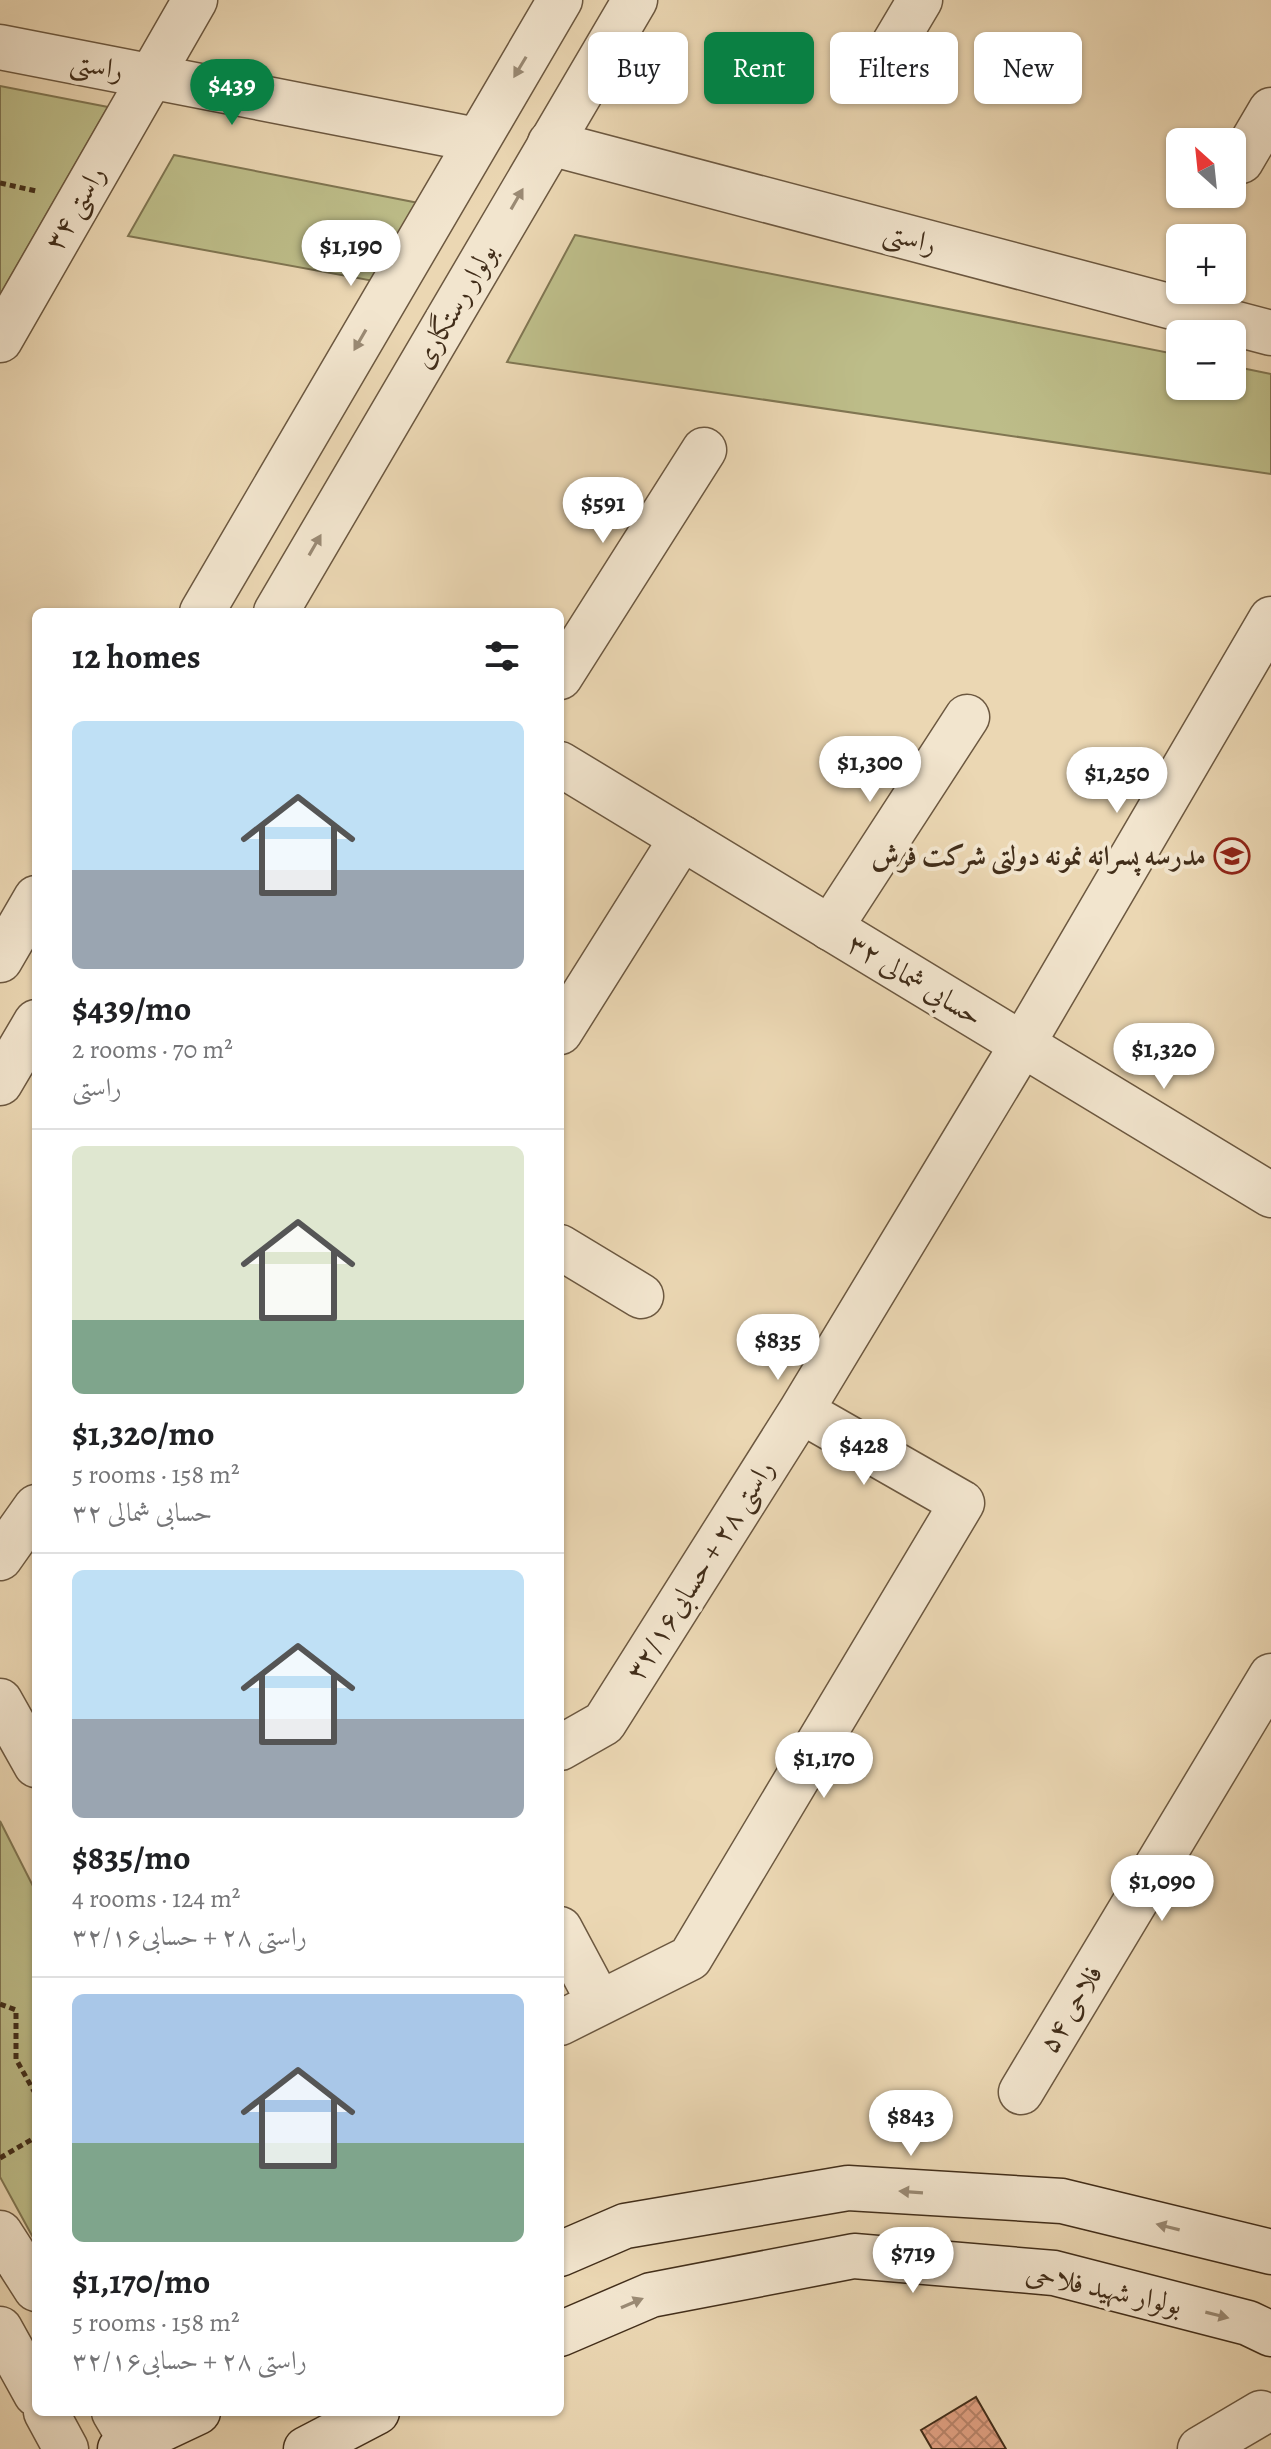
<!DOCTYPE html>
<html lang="en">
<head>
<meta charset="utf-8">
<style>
	:root { --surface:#fff; --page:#f6f6f6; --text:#202124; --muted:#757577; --line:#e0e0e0; --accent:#0b8043 }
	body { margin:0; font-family:Alegreya,Amiri,serif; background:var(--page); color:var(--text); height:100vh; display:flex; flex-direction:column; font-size:30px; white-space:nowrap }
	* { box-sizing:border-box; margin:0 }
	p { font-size:26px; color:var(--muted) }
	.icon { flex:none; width:44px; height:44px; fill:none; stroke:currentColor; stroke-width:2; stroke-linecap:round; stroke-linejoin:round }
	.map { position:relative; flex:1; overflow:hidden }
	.side { position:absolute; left:32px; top:608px; width:532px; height:1808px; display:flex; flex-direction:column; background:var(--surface); border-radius:12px; box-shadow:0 2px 6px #0004 }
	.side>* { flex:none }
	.banner { position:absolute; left:588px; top:32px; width:562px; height:72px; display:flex; gap:16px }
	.needle { width:52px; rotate:333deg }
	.fabs { position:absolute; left:1166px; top:128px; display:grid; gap:16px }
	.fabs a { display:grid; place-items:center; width:80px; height:80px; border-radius:12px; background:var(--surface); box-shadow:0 2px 6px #0004; font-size:40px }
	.price { position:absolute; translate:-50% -68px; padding:0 18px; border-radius:28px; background:#fff; color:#222; font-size:26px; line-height:52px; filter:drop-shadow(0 2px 4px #0008) }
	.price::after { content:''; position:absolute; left:50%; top:48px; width:24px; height:18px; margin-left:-12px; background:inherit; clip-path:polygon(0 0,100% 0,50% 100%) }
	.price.current { background:var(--accent); color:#fff }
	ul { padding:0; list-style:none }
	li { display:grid; align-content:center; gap:16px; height:424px; padding:0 40px }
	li+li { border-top:2px solid var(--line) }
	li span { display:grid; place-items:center; height:248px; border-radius:12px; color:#555 }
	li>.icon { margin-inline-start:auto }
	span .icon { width:144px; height:144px; fill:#fffc; stroke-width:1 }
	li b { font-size:34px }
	h2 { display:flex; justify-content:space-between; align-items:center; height:96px; padding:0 40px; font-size:34px }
	.chip { padding:0 28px; border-radius:12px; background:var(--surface); box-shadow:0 2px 6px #0004; font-size:28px; line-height:72px }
	.chip.current { background:var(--accent); color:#fff }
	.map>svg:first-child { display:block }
	.park { fill:#bdbd89; stroke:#807652; stroke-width:2 }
	.building { fill:url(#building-cross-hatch); stroke:#422e1a; stroke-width:2 }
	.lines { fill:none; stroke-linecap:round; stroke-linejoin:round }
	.minor-casing { stroke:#6c5840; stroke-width:47 }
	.tertiary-casing { stroke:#6c5840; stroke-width:47 }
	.secondary-casing { stroke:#422e1a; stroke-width:47 }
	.path { stroke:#422e1a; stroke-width:5; stroke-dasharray:6 4; stroke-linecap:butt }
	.minor { stroke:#f2e5ce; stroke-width:44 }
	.tertiary { stroke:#f2e5ce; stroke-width:44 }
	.secondary { stroke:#f2e5ce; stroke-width:44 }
	.oneway { fill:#9a8a74 }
	.labels { text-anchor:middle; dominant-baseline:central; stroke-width:8; stroke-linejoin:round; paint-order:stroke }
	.street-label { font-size:28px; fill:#422e1a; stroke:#f2e5ce }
	.poi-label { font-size:28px; font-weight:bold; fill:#422e1a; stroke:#f2e5ce; text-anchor:end }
</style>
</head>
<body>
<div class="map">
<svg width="1271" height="2449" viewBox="0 0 1271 2449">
	<defs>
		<pattern id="building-cross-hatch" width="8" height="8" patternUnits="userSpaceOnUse" patternTransform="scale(2)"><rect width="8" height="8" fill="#e1a183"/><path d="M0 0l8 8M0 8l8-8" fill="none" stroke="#b8846a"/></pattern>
	</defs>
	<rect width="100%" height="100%" fill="#ebd7b3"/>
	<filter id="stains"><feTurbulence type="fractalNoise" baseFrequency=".0025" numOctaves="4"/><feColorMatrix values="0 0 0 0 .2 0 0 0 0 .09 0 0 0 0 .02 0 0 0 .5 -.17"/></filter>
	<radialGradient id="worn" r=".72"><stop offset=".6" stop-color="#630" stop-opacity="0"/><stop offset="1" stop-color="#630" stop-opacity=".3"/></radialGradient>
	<path class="park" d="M0,86L108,107L0,295Z
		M174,155L444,208L390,284L128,236Z
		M575,235L1180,355V386H1232V366L1271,374V474L507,362Z
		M0,1821L36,1892V2243L0,2177Z"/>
	<path class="building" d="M976,2397L1006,2449H932L921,2430Z"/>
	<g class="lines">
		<defs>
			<path id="minor" d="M0,47L477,140
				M876,74L920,0
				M550,143L1271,333
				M1241,161L1271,110
				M0,340L195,0
				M560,677L704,450
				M830,928L967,717
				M560,1032L682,838
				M560,1247L641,1296
				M0,1558L36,1507
				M0,1701L36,1765
				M560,1748L604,1723L801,1411L1022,1045L1271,619
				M560,1929L599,2002
				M560,2023L690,1958L962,1503L801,1411
				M1021,2092L1271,1676
				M1200,2449L1261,2413"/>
			<path id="tertiary" d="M202,612L560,0
				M276,612L635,0
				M560,764L1271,1195
				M0,960L36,898
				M0,1083L36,1022
				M0,2233L36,2289
				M0,2329L36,2394
				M46,2412L66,2449
				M114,2412L136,2449"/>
			<path id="secondary" d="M560,2254L625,2226L848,2188L1062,2201L1271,2252
				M19,2261L36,2273
				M560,2334L651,2295L854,2256L1054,2273L1248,2323L1271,2334
				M120,2449L198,2412
				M306,2449L377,2412"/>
		</defs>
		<use href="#minor" class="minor-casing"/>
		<use href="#tertiary" class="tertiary-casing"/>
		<use href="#secondary" class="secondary-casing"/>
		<path class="path" d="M0,183L36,191
			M0,2004L16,2010V2059L36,2095
			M0,2158L36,2137"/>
		<use href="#minor" class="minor"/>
		<use href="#tertiary" class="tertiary"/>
		<use href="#secondary" class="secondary"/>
	</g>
	<defs><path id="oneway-solid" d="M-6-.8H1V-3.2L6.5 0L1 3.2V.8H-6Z" transform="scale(2)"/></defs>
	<g class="oneway">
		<use href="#oneway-solid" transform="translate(520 67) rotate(121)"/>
		<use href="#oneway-solid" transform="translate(517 199) rotate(-60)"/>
		<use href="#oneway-solid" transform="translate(360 340) rotate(120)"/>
		<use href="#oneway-solid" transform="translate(315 545) rotate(-60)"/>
		<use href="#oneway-solid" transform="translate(911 2192) rotate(-176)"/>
		<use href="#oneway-solid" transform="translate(1168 2227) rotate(-166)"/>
		<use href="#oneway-solid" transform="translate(632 2303) rotate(-23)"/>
		<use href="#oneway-solid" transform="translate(1217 2315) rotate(14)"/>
	</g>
	<defs>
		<symbol id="school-ring" viewBox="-11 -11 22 22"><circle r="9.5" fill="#f2e5ce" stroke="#8f2418" stroke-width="1.5"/><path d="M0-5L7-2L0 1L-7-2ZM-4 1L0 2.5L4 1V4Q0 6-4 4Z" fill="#8f2418"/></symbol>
	</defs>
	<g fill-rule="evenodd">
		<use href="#school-ring" x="1212" y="836" width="40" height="40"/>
	</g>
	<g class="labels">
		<g class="street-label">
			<text transform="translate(97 66) rotate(11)">راستی</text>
			<text transform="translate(75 208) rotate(-60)">راستی ۳۴</text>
			<text transform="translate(910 238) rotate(15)">راستی</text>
			<text transform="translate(455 306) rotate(-60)">بولوار رستگاری</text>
			<text transform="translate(915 980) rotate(31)">حسابی شمالی ۳۲</text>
			<text transform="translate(700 1570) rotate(-58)">راستی ۲۸ + حسابی۳۲/۱۶</text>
			<text transform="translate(1071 2009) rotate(-59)">فلاحی ۵۴</text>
			<text transform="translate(1104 2289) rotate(12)">بولوار شهید فلاحی</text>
		</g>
		<g class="poi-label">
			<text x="1206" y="856">مدرسه پسرانه نمونه دولتی شرکت فرش</text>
		</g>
	</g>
	<rect width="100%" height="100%" filter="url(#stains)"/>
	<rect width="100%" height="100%" fill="url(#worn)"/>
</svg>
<div class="fabs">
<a><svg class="needle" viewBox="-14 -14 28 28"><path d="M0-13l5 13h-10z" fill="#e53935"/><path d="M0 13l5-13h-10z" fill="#757577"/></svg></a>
<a>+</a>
<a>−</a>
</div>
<b class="price current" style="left:232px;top:127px">$439</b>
<b class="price" style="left:351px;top:288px">$1,190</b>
<b class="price" style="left:603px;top:545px">$591</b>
<b class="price" style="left:870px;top:804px">$1,300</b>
<b class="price" style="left:1117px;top:815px">$1,250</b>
<b class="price" style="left:1164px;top:1091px">$1,320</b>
<b class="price" style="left:778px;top:1382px">$835</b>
<b class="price" style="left:864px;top:1487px">$428</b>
<b class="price" style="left:824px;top:1800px">$1,170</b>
<b class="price" style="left:1162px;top:1923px">$1,090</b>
<b class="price" style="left:911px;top:2158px">$843</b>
<b class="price" style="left:913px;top:2295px">$719</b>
<div class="banner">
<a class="chip">Buy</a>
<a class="chip current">Rent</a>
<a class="chip">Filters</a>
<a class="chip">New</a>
</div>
<section class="side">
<h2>12 homes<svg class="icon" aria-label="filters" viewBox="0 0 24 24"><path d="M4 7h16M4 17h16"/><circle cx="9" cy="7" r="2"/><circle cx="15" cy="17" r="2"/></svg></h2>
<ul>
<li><span style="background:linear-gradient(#bfe0f5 60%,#9aa5b1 0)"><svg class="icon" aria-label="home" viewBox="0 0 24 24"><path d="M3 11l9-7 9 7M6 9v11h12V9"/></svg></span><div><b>$439/mo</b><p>2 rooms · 70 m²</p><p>راستی</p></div></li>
<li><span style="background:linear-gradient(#dfe7d0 70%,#7fa58c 0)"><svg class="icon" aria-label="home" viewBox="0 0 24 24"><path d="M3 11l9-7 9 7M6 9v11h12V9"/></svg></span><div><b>$1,320/mo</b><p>5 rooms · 158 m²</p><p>حسابی شمالی ۳۲</p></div></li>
<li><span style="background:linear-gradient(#bfe0f5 60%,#9aa5b1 0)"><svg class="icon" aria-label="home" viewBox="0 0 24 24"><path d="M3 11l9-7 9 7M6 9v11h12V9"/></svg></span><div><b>$835/mo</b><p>4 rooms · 124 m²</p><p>راستی ۲۸ + حسابی۳۲/۱۶</p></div></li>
<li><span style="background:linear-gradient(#a9c7e8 60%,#7fa58c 0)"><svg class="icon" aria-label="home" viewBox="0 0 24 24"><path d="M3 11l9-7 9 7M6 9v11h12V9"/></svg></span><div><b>$1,170/mo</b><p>5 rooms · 158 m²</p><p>راستی ۲۸ + حسابی۳۲/۱۶</p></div></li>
</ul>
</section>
</div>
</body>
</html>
